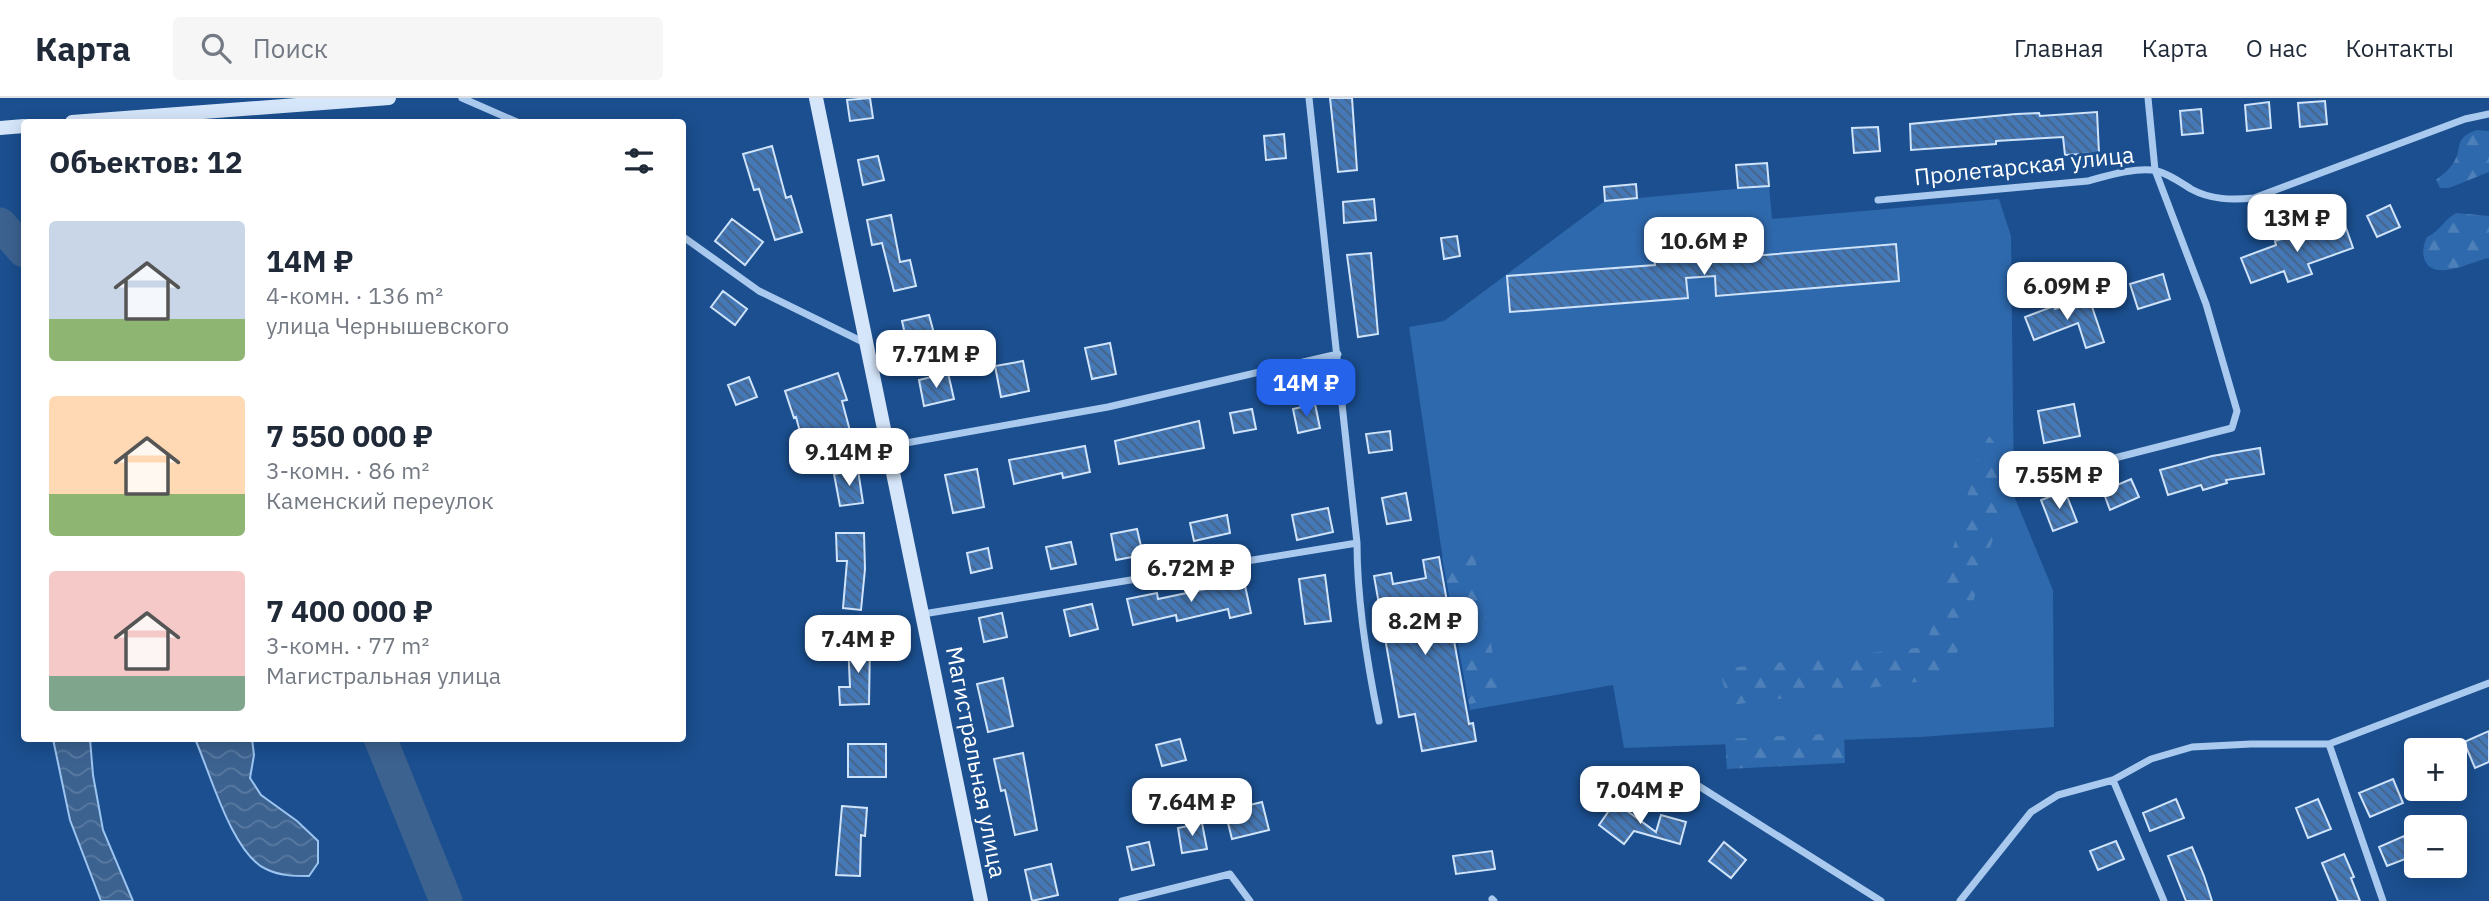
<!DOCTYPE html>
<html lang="ru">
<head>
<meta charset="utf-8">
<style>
	:root { --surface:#fff; --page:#f6f6f7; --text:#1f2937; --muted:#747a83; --line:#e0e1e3; --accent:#2563eb }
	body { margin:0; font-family:"IBM Plex Sans",sans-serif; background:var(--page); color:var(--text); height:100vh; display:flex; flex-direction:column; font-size:26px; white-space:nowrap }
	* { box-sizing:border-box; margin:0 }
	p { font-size:23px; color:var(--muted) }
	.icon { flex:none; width:38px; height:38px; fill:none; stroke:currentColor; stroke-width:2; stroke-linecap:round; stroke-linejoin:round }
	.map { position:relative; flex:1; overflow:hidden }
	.side { position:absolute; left:21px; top:21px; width:665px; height:623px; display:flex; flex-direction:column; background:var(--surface); border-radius:7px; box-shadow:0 4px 18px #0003 }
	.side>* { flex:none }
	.tools { position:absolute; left:2404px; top:640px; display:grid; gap:14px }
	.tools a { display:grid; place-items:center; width:63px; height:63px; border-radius:7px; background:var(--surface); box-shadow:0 4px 18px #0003; font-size:35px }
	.price { position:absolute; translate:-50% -60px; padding:0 16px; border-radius:14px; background:#fff; color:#222; font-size:23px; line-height:46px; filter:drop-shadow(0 2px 4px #0008) }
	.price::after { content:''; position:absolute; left:50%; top:42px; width:21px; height:16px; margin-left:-10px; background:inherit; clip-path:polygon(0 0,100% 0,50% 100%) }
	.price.selected { background:var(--accent); color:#fff }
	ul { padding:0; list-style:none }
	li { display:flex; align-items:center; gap:21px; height:175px; padding:0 28px }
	li span { display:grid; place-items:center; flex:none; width:196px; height:140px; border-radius:7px; color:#555 }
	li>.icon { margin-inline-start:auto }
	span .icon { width:84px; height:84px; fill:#fffc; stroke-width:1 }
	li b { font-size:30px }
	h2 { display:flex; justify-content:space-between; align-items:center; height:84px; padding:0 28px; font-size:30px }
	header { display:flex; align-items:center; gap:42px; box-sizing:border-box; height:98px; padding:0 35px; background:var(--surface); border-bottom:2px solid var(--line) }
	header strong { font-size:33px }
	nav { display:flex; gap:38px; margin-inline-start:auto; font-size:24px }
	.search { width:490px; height:63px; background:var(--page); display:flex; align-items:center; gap:18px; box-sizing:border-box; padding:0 24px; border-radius:7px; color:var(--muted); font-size:26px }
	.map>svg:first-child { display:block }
	.green { fill:#2e69ad }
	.forest { fill:url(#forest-firs) }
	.water { fill:url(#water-waves); stroke:#9cc4f0; stroke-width:2 }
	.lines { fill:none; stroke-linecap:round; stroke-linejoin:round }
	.river { stroke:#3c6290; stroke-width:33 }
	.building { fill:url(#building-back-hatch); stroke:#cfe3fa; stroke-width:2 }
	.street { stroke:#a9c9ee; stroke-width:7 }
	.secondary { stroke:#d6e6fa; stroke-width:14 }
	.labels { text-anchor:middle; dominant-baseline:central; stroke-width:6; stroke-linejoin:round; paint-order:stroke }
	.street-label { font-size:23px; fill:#fff; stroke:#1b4f8f }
</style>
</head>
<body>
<header>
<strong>Карта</strong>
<div class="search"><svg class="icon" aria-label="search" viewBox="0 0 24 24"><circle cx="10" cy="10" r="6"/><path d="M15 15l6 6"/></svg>Поиск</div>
<nav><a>Главная</a><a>Карта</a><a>О нас</a><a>Контакты</a></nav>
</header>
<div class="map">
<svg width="2489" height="803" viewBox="0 0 2489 803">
	<defs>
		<pattern id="forest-firs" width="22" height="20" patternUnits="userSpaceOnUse" patternTransform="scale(1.75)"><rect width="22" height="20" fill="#2e69ad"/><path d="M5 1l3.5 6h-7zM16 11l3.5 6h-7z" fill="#4d80b9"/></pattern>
		<pattern id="water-waves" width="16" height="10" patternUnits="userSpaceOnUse" patternTransform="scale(1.75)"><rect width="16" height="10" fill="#3c6290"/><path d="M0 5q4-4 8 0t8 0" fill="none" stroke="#597aa1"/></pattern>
		<pattern id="building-back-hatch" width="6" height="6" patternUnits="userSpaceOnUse" patternTransform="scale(1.75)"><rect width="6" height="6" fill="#4478b7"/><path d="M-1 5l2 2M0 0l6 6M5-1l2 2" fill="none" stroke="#486282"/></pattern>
	</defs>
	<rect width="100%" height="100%" fill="#1b4f8f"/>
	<path class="green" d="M1769,88L1772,121L1999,101L2011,138L2014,398L2053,492L2054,629L1921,639L1624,650L1613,587L1470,612L1441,449L1409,229L1444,223L1605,103Z"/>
	<path class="forest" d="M2477,32L2489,33V74L2449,90H2440L2436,82C2442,77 2450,71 2454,64C2463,49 2453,40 2477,32Z
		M2456,115L2489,118V160C2472,163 2432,186 2424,160C2422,152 2424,146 2427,139C2440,133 2444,122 2456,115Z
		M1985,333L2015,371L1949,580L1730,607L1719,571L1926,549Z
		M1474,454L1501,600L1469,606L1442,459Z
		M1844,635L1845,665L1727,671L1725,641Z"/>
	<path class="water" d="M53,641H90L93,677L103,732L133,803H101L70,722Z
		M195,641H252L254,657L250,680L261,697L297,723L318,743V765L309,778C294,778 280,778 266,771C232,756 210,674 195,641Z"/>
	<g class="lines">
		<path class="river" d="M0,126L24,153
			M380,640L446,803"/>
	</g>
	<path class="building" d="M870,0L873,20L850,23L847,2Z
		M1330,0H1352L1357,72L1338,74Z
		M2325,3L2327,26L2300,29L2298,5Z
		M2269,4L2271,30L2247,33L2245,7Z
		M2201,11L2203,35L2182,37L2180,13Z
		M2097,14L2099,55L2065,57L2063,39L1996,43V46L1911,52L1910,26L2016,16L2039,15L2040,18Z
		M1878,29L1880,53L1854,55L1852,30Z
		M1284,36L1286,60L1266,62L1264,38Z
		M772,48L786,100L791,98L802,134L775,142L759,91L754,92L743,56Z
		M878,58L884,82L863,87L858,62Z
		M1767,65L1769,88L1738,90L1736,67Z
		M1636,86L1637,100L1605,103L1604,89Z
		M1374,101L1376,122L1344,125L1343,104Z
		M2390,107L2400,129L2377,139L2367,118Z
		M891,117L900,164L910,162L916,188L894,193L882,145L872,147L867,122Z
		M732,121L763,144L745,167L715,143Z
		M2344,124L2353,150L2308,166L2312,176L2288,184L2284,173L2251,185L2241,160L2276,147L2275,143L2299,136L2300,139Z
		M1457,138L1460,158L1444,161L1441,140Z
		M1896,146L1899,183L1716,198L1715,178L1686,180L1688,200L1510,214L1507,178L1655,167L1654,158L1739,152L1740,159Z
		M1371,155L1378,236L1358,239L1347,157Z
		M2163,176L2170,201L2138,211L2130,186Z
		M723,193L747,211L735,227L711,209Z
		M2089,200L2104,244L2086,250L2078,225L2034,242L2025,219L2054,208L2055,211Z
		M929,217L935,239L907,245L902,223Z
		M1110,245L1116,276L1092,281L1085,250Z
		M1023,263L1029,293L1001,299L995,268Z
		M838,275L847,302L842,303L853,344L806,356L796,319L794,320L785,293Z
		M948,275L954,301L924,308L919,282Z
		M749,279L757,299L736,307L728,287Z
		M1315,306L1320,330L1298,335L1293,311Z
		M2074,306L2080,338L2044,345L2038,313Z
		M1252,311L1256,331L1234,335L1230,315Z
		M1199,323L1204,350L1119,366L1115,343Z
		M1390,333L1392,352L1369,355L1366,336Z
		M1085,348L1090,374L1063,380L1062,375L1014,386L1009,362Z
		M2260,350L2264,376L2226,382L2227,385L2203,392L2201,387L2168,397L2160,372L2212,358Z
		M977,371L984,409L953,415L945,377Z
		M858,372L863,405L840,408L834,376Z
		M2131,381L2139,399L2110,412L2103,393Z
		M2065,393L2077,424L2053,433L2041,402Z
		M1406,395L1411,422L1387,426L1382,400Z
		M1328,410L1333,434L1297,442L1292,417Z
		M1227,417L1230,435L1194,443L1190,425Z
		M1137,431L1143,457L1116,462L1111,436Z
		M836,435H864L865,471L861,512L843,510L847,463H837Z
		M1071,444L1076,466L1051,471L1046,449Z
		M988,450L992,470L971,475L967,455Z
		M1439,459L1469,626L1473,625L1476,643L1422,653L1415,616L1399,619L1374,478L1391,475L1393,486L1426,480L1423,462Z
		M1325,477L1331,523L1305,526L1299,481Z
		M1244,483L1251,515L1230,520L1228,511L1177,523L1176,517L1133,527L1127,501L1157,495L1158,501Z
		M1092,506L1098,531L1070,538L1064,512Z
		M1002,515L1007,539L984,544L979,520Z
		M870,543L869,606L840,607L839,589H850L848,544Z
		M1003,580L1013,628L988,634L977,586Z
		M2489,633V664L2475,670L2464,644Z
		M1180,641L1186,662L1162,668L1156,647Z
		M848,646H886V679H848Z
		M1023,655L1037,732L1015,737L1005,692L1001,693L994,661Z
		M2393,681L2403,705L2370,719L2359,695Z
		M2176,701L2184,720L2150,733L2143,715Z
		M2318,701L2331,731L2308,740L2296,710Z
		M1262,704L1269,732L1232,741L1225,713Z
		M1615,704L1656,734L1661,717L1686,724L1680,746L1634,733L1624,746L1599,727Z
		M842,708L867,710L865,738L861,737L860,778L836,777Z
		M1202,725L1207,751L1182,755L1178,730Z
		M2404,738L2413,758L2387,768L2379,749Z
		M2116,743L2124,761L2098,772L2090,753Z
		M1149,744L1154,767L1132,772L1127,749Z
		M1724,744L1746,762L1731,780L1709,763Z
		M2192,749L2204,778L2212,803H2186L2168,758Z
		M1492,753L1495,771L1456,776L1453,758Z
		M2344,756L2354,779L2351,780L2360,803H2338L2322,765Z
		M1051,766L1058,797L1032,803L1025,772Z"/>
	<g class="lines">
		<path class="street" d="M462,0L517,24
			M1309,0L1357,445C1357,504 1367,565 1379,623
			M1878,102L2088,83C2106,78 2139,68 2157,73C2169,76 2180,84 2191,91C2211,102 2232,102 2254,100L2465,21L2489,16
			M682,138L759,193L865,245
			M889,348L1108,309L1338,256
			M2048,377L2232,330L2237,313L2206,206L2155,72L2148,0
			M923,516L1357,445
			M2329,646L2383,803
			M2113,682L2164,803
			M1694,685L1881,803
			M1492,801L1494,803
			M1122,803L1230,776L1250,803
			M1960,803L2031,714L2058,697L2113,682L2151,661L2192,649L2251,646H2329L2489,585"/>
		<path class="secondary" d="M816,0L981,803
			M72,24L389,0
			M0,30L24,28"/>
	</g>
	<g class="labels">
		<g class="street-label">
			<text transform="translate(2024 67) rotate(-6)">Пролетарская улица</text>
			<text transform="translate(977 664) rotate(79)">Магистральная улица</text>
		</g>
	</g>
</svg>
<div class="tools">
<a>+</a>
<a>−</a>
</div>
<b class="price" style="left:2297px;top:156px">13M ₽</b>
<b class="price" style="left:1704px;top:179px">10.6M ₽</b>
<b class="price" style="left:2067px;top:224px">6.09M ₽</b>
<b class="price" style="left:936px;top:292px">7.71M ₽</b>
<b class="price selected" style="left:1306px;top:321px">14M ₽</b>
<b class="price" style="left:849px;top:390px">9.14M ₽</b>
<b class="price" style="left:2059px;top:413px">7.55M ₽</b>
<b class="price" style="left:1191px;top:506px">6.72M ₽</b>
<b class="price" style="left:1425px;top:559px">8.2M ₽</b>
<b class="price" style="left:858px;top:577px">7.4M ₽</b>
<b class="price" style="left:1640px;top:728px">7.04M ₽</b>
<b class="price" style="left:1192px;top:740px">7.64M ₽</b>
<section class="side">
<h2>Объектов: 12<svg class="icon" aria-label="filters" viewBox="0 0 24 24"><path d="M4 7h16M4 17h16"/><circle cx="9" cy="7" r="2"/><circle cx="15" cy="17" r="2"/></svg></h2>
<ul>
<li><span style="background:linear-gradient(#c9d6e8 70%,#8fb573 0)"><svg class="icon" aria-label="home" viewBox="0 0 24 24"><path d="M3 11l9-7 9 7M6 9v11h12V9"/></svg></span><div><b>14M ₽</b><p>4-комн. · 136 m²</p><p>улица Чернышевского</p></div></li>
<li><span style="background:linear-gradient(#ffd9b3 70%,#8fb573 0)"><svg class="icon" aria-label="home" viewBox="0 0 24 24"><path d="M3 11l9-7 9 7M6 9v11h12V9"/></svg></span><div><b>7 550 000 ₽</b><p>3-комн. · 86 m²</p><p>Каменский переулок</p></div></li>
<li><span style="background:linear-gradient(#f6c9c9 75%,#7fa58c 0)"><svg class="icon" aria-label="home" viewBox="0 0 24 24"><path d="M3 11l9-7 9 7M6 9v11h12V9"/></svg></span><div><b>7 400 000 ₽</b><p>3-комн. · 77 m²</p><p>Магистральная улица</p></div></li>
</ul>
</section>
</div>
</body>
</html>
